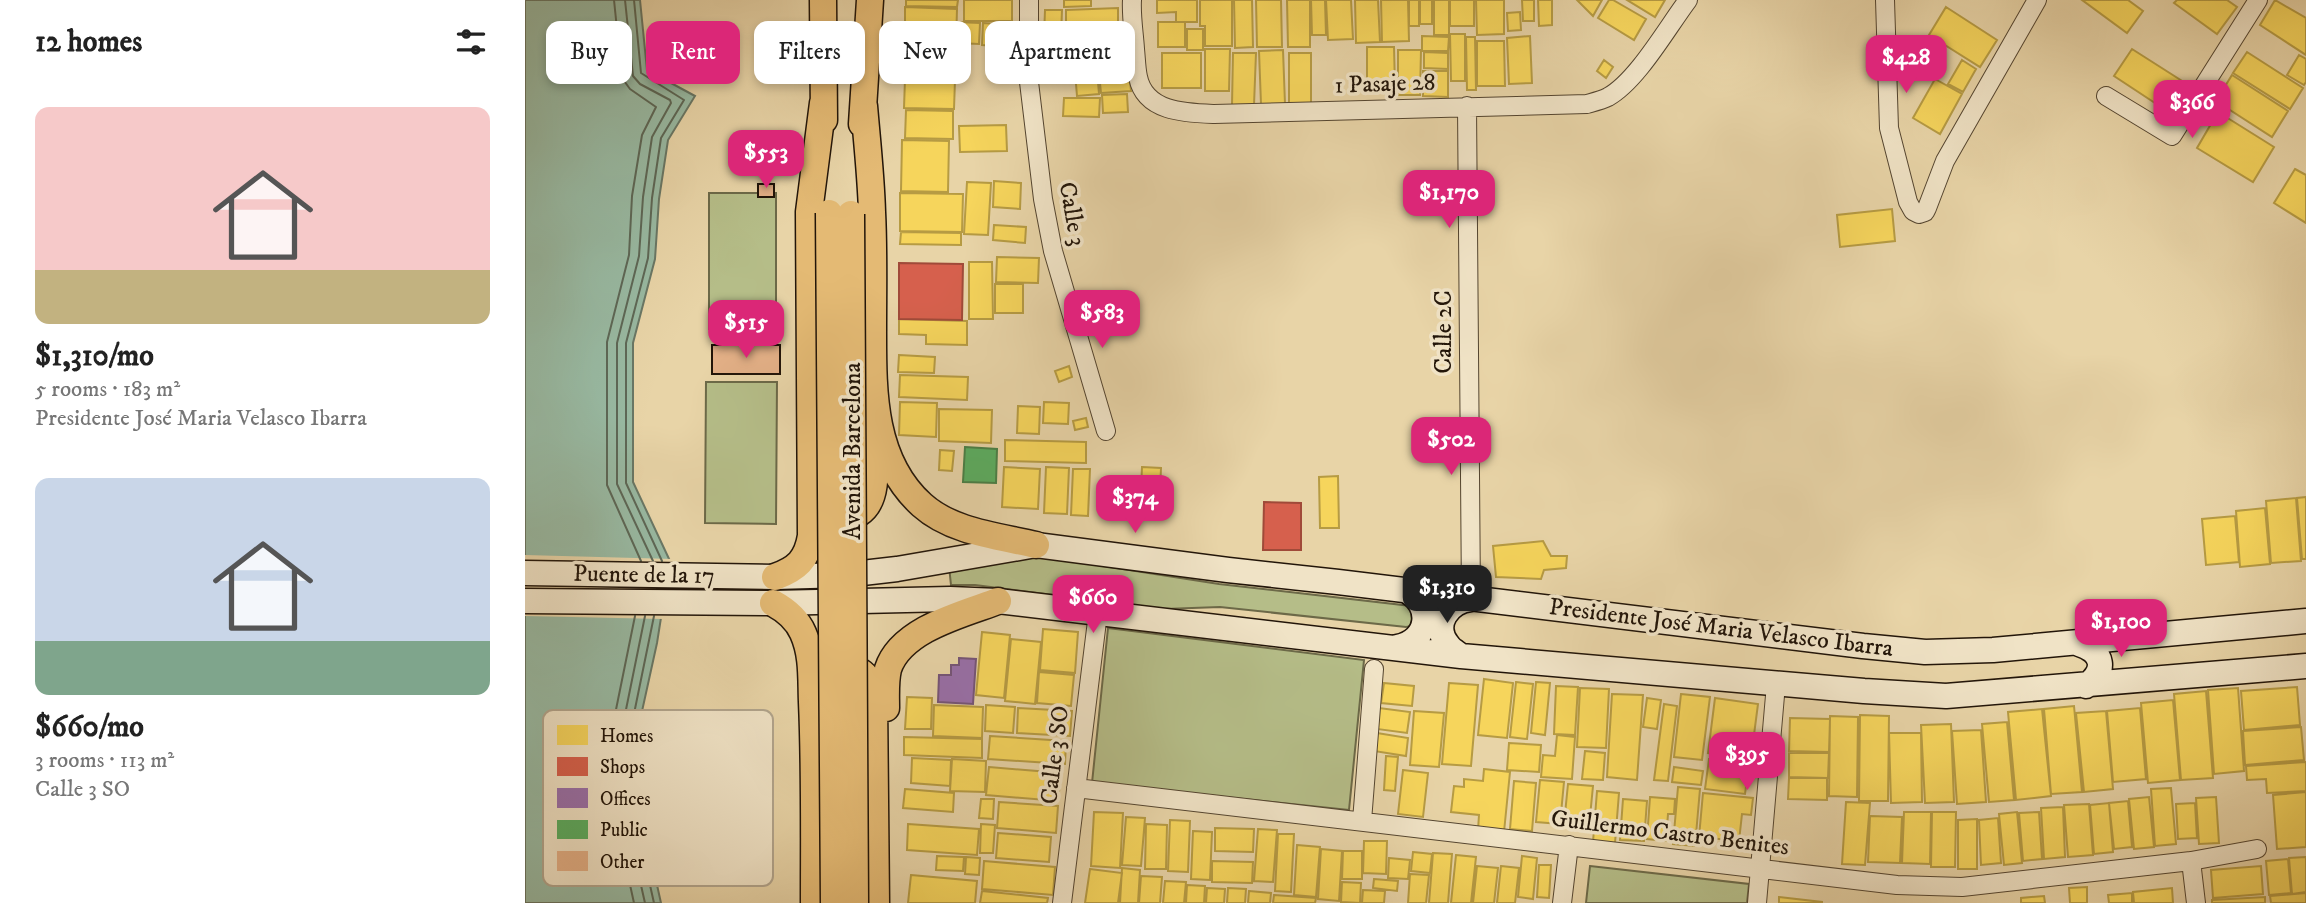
<!DOCTYPE html>
<html lang="en">
<head>
<meta charset="utf-8">
<style>
	:root { --surface:#fff; --page:#f6f6f6; --text:#222; --muted:#767676; --accent:#db2777 }
	body { margin:0; font-family:"IM FELL DW Pica",serif; background:var(--page); color:var(--text); height:100vh; display:flex; flex-direction:column; font-size:26px; white-space:nowrap }
	* { box-sizing:border-box; margin:0 }
	p { font-size:23px; color:var(--muted) }
	.icon { flex:none; width:38px; height:38px; fill:none; stroke:currentColor; stroke-width:2; stroke-linecap:round; stroke-linejoin:round }
	.map { position:relative; flex:1; overflow:hidden }
	.details { display:flex; flex-direction:column; background:var(--surface); width:525px }
	.details>* { flex:none }
	.hud { position:absolute; left:21px; top:21px; width:665px; height:63px; display:flex; gap:14px }
	.price { position:absolute; translate:-50% -60px; padding:0 16px; border-radius:14px; background:var(--accent); color:#fff; font-size:23px; line-height:46px; filter:drop-shadow(0 2px 4px #0008) }
	.price::after { content:''; position:absolute; left:50%; top:42px; width:21px; height:16px; margin-left:-10px; background:inherit; clip-path:polygon(0 0,100% 0,50% 100%) }
	.price.active { background:#222; color:#fff }
	ul { padding:0; list-style:none }
	li { display:grid; align-content:center; gap:14px; height:371px; padding:0 35px }
	li span { display:grid; place-items:center; height:217px; border-radius:14px; color:#555 }
	li>.icon { margin-inline-start:auto }
	span .icon { width:126px; height:126px; fill:#fffc; stroke-width:1 }
	li b { font-size:30px }
	h2 { display:flex; justify-content:space-between; align-items:center; height:84px; padding:0 35px; font-size:30px }
	.pill { padding:0 24px; border-radius:14px; background:var(--surface); box-shadow:0 4px 10px #0003; font-size:24px; line-height:63px }
	.pill.active { background:var(--accent); color:#fff }
	main { display:flex; flex:1; min-height:0 }
	.map>svg:first-child { display:block }
	.green { fill:#b5bd88; stroke:#6c6948; stroke-width:2 }
	.water { fill:#98b9a2; stroke:#697765; stroke-width:2 }
	.pier { fill:#e8d4a7 }
	.homes { fill:#f6d55c; stroke:#b69b43; stroke-width:2 }
	.shops { fill:#d6604d; stroke:#a04a39; stroke-width:2 }
	.offices { fill:#9970ab; stroke:#75557a; stroke-width:2 }
	.public { fill:#5aae61; stroke:#498047; stroke-width:2 }
	.lines { fill:none; stroke-linecap:round; stroke-linejoin:round }
	.shore { stroke:#5d6756; stroke-width:2 }
	.building { fill:#e3b087; stroke:#221509; stroke-width:2 }
	.minor-casing { stroke:#544530; stroke-width:20 }
	.secondary-casing { stroke:#221509; stroke-width:27 }
	.primary-casing { stroke:#221509; stroke-width:29 }
	.minor { stroke:#f0e3c6; stroke-width:18 }
	.secondary { stroke:#f0e3c6; stroke-width:24 }
	.primary { stroke:#e4ba74; stroke-width:26 }
	.primary-bridge-casing { stroke:#221509; stroke-width:29; stroke-linecap:butt }
	.primary-bridge { stroke:#e4ba74; stroke-width:26 }
	.labels { text-anchor:middle; dominant-baseline:central; stroke-width:7; stroke-linejoin:round; paint-order:stroke }
	.street-label { font-size:24px; fill:#221509; stroke:#f0e3c6 }
	.key { fill:#f0e3c6; stroke:#b2a58d; stroke-width:2 }
	.key-label { font-size:19px; fill:#221509 }
</style>
</head>
<body>
<main>
<section class="details">
<h2>12 homes<svg class="icon" aria-label="filters" viewBox="0 0 24 24"><path d="M4 7h16M4 17h16"/><circle cx="9" cy="7" r="2"/><circle cx="15" cy="17" r="2"/></svg></h2>
<ul>
<li><span style="background:linear-gradient(#f6c9c9 75%,#c2b280 0)"><svg class="icon" aria-label="home" viewBox="0 0 24 24"><path d="M3 11l9-7 9 7M6 9v11h12V9"/></svg></span><div><b>$1,310/mo</b><p>5 rooms · 183 m²</p><p>Presidente José Maria Velasco Ibarra</p></div></li>
<li><span style="background:linear-gradient(#c9d6e8 75%,#7fa58c 0)"><svg class="icon" aria-label="home" viewBox="0 0 24 24"><path d="M3 11l9-7 9 7M6 9v11h12V9"/></svg></span><div><b>$660/mo</b><p>3 rooms · 113 m²</p><p>Calle 3 SO</p></div></li>
</ul>
</section>
<div class="map">
<svg width="1781" height="903" viewBox="0 0 1781 903">
	<rect width="100%" height="100%" fill="#e8d4a7"/>
	<filter id="stains"><feTurbulence type="fractalNoise" baseFrequency=".00286" numOctaves="4"/><feColorMatrix values="0 0 0 0 .2 0 0 0 0 .09 0 0 0 0 .02 0 0 0 .5 -.17"/></filter>
	<radialGradient id="worn" r=".72"><stop offset=".6" stop-color="#630" stop-opacity="0"/><stop offset="1" stop-color="#630" stop-opacity=".3"/></radialGradient>
	<path class="green" d="M184,193H251V329H184Z
		M181,382H252L251,524L180,523Z
		M499,557L527,558L694,584L886,606L887,626L881,627L695,607L639,609L450,585H426L424,566Z
		M583,628L839,660L824,810L567,783Z
		M1065,866L1224,884L1222,903H1061Z"/>
	<path class="water" d="M0,0H115L122,70L170,96L143,140L134,199L130,259L108,343V482L145,561L132,643L110,743L117,817L136,903H0Z"/>
	<path class="pier" d="M0,555L148,559L139,619L0,616Z"/>
	<path class="homes" d="M381,0H433L432,7L381,6Z
		M439,0H487V21H439Z
		M539,0H566V6L539,7Z
		M632,0H672V22H651V12L632,13Z
		M675,0H707V46H680V26H675Z
		M709,0H727L728,47L710,48Z
		M731,0H756L757,47H732Z
		M762,0H785V47H763Z
		M786,0H800L801,35H787Z
		M801,0H826L828,39L803,40Z
		M830,0H853L855,42L831,43Z
		M856,0H883L884,41L857,42Z
		M884,0H894V26H884Z
		M895,0H907V24H895Z
		M909,0H924V35H909Z
		M925,0H949V26H925Z
		M951,0H979V34L952,35Z
		M997,0H1009V21H998Z
		M1013,0H1027V25L1014,26Z
		M1052,0H1077L1068,16Z
		M1084,0H1088L1121,19L1109,40L1073,18Z
		M1102,0H1140L1130,17Z
		M1557,0H1603L1618,11L1602,33Z
		M1652,0H1702L1712,7L1692,34L1649,3Z
		M1750,0L1781,18V55L1735,25Z
		M380,7L432,9L431,44L380,42Z
		M1421,7L1472,40L1455,67L1404,35Z
		M593,8V27L541,29V10Z
		M520,10H537L536,38L519,37Z
		M995,12L996,30L983,31L982,13Z
		M432,22L455,23L454,44L432,43Z
		M633,22H660V47H633Z
		M458,23L490,25L489,47L457,45Z
		M600,28L603,59L545,63L542,33Z
		M662,29H678V50H662Z
		M925,34H940V81H926Z
		M897,36L924,37L923,51H897Z
		M1005,36L1007,83L984,84L982,38Z
		M941,37H950L951,90H942Z
		M952,41H979L980,86H952Z
		M534,42L535,57L524,58L523,43Z
		M380,44L431,45V79L380,78Z
		M842,47H869L870,87H842Z
		M680,49H705L704,91H680Z
		M1607,49L1665,86L1641,123L1631,116L1636,107L1589,76Z
		M758,50L760,104H736L734,51Z
		M873,50H896L895,95H873Z
		M899,52L923,53V69L899,68Z
		M1722,52L1778,88L1765,109L1708,73Z
		M637,53H676V88H637Z
		M708,53H731L729,105H707Z
		M764,53H786V104H764Z
		M1774,55L1781,59V82L1779,85L1762,75Z
		M536,60L537,78L526,79L525,61Z
		M1079,60L1088,67L1081,78L1072,71Z
		M1437,60L1451,69L1438,92L1423,84Z
		M601,61L602,77L575,79L573,64Z
		M572,70L574,94L552,96L550,72Z
		M898,71H923V97L898,96Z
		M1707,75L1763,111L1747,137L1691,101Z
		M380,79L430,80L429,109L379,108Z
		M1410,79L1437,94L1415,134L1388,118Z
		M605,81L606,91L576,93L575,83Z
		M602,94L603,112L578,113L577,95Z
		M539,98H575L574,117L538,116Z
		M381,110L428,111V139L380,138Z
		M1693,112L1749,147L1728,182L1672,148Z
		M481,125L482,151L435,152L434,126Z
		M377,140L424,141L423,192L376,191Z
		M1770,169L1781,175V223L1749,203Z
		M469,181L496,183L495,209L468,207Z
		M442,182L466,183L463,235L439,234Z
		M375,193L438,194L437,232L375,231Z
		M1367,209L1370,241L1315,247L1312,215Z
		M469,225L501,227L500,243L468,240Z
		M376,232L436,233V245L375,244Z
		M472,257L514,258L513,283L471,282Z
		M444,262H467L468,319H444Z
		M470,284H498V313H470Z
		M374,319L442,321V345L401,344V335L374,334Z
		M374,355L410,357L409,373L373,372Z
		M544,366L547,377L534,382L530,371Z
		M375,375L443,377L442,400L374,397Z
		M375,402L412,403L411,437L374,435Z
		M519,402L544,403L543,424L518,423Z
		M493,406L515,407L514,434L492,433Z
		M414,409L467,410L466,443L414,441Z
		M561,418L563,427L550,430L548,421Z
		M480,440L561,442V463L480,461Z
		M415,450L429,451L427,471L414,470Z
		M479,467L515,469L513,509L477,507Z
		M521,467L544,468L542,514L519,513Z
		M617,467L636,468L635,491L616,490Z
		M548,469H565L563,516L546,515Z
		M813,476L814,528H795L794,477Z
		M1781,497V559H1777L1772,498Z
		M1771,498L1776,561L1746,563L1741,501Z
		M1740,508L1745,564L1715,567L1711,511Z
		M1710,516L1714,562L1681,565L1677,519Z
		M1018,541L1026,556H1042L1041,568L1019,570L1016,579L971,577L968,546Z
		M518,629L553,632L550,673L515,670Z
		M457,632L485,635L479,698L451,695Z
		M486,639L516,642L510,704L480,701Z
		M514,672L549,675L546,706L512,703Z
		M959,679L988,683L982,738L953,735Z
		M991,682L1008,684L1002,739L985,737Z
		M1011,682L1025,683L1020,735L1006,733Z
		M859,683L889,686L887,706L856,703Z
		M924,683L953,685L946,766L917,764Z
		M1031,686L1053,687L1050,735L1029,734Z
		M1772,687L1775,725L1719,730L1716,691Z
		M1055,688L1084,689L1081,748L1052,747Z
		M1713,688L1719,771L1689,774L1683,690Z
		M1681,691L1688,778L1656,780L1649,694Z
		M1087,694L1118,695L1112,780L1082,777Z
		M1156,694L1185,697L1177,760L1149,757Z
		M382,697L407,698L406,729H380Z
		M1122,698L1136,700L1132,729L1118,727Z
		M1190,698L1233,704L1226,758L1183,753Z
		M1648,700L1655,780L1623,783L1616,703Z
		M1139,704L1152,706L1143,781L1129,780Z
		M409,705L458,707L457,738L408,736Z
		M461,705L490,707L488,733L460,731Z
		M1549,706L1557,792L1526,794L1519,709Z
		M493,708L547,711L545,736L492,733Z
		M854,708L885,712L882,733L852,729Z
		M1615,708L1621,779L1588,782L1582,711Z
		M1517,709L1526,796L1491,800L1483,712Z
		M889,711L919,713L914,767L885,765Z
		M1581,711L1588,789L1559,792L1551,713Z
		M1335,715L1364,716L1363,801H1334Z
		M1305,716L1333,717L1332,797L1304,796Z
		M1265,718L1305,719L1304,752L1264,751Z
		M1482,722L1489,800L1464,802L1457,724Z
		M1426,724L1429,802L1400,803L1396,725Z
		M1776,727L1779,760L1720,765L1718,731Z
		M1456,730L1461,802L1432,804L1427,731Z
		M852,733L883,738L881,756L849,751Z
		M1364,733H1396L1397,802L1366,803Z
		M1032,735L1050,737L1047,779L1016,777L1018,755L1030,756Z
		M465,736L541,741L540,764L463,759Z
		M379,737L457,739V758L379,755Z
		M984,743L1016,745L1014,772L982,770Z
		M1060,751L1080,753L1078,780L1057,779Z
		M1264,753H1304L1303,778L1264,777Z
		M861,756L873,757L870,791L859,790Z
		M387,758L426,760L425,786L386,783Z
		M427,759L461,761L460,792L425,791Z
		M1184,759L1224,764L1220,794L1180,789Z
		M1781,762V791L1742,793L1741,779L1722,780L1721,766Z
		M464,767L536,773L533,801L461,795Z
		M1149,767L1178,771L1176,785L1147,782Z
		M959,769L985,772L979,832L953,830L954,815L926,812L929,786L939,787V779L958,781Z
		M878,770L903,773L898,817L873,814Z
		M1264,778H1302V800L1263,799Z
		M1015,780L1039,782L1035,824L1011,822Z
		M989,781L1011,783L1007,831L985,829Z
		M1043,784L1068,786L1064,827L1039,824Z
		M1153,787L1175,789L1170,846L1148,844Z
		M1646,788L1651,844L1630,846L1626,789Z
		M380,789L429,793L428,812L378,808Z
		M1072,791L1094,793L1090,843L1068,842Z
		M1781,792V847L1752,849L1748,795Z
		M1178,793L1228,798L1226,815L1217,814L1214,841L1174,837Z
		M1125,797L1150,799L1149,814H1143L1141,841L1122,839Z
		M1624,797L1629,847L1609,849L1604,799Z
		M1691,797L1694,843L1674,844L1671,798Z
		M456,799H469L468,819L454,818Z
		M1098,799L1122,801L1119,841L1095,840Z
		M1603,801L1607,847L1589,849L1584,803Z
		M474,802L533,806L531,833L472,828Z
		M1321,802L1345,803L1340,865L1317,864Z
		M1584,803L1588,852L1569,854L1565,805Z
		M1670,803L1672,838L1653,839L1651,804Z
		M1564,804L1568,855L1543,857L1539,805Z
		M1538,807L1540,857L1519,859L1516,808Z
		M569,812L598,813L595,868L566,866Z
		M1379,812H1406L1405,864L1377,863Z
		M1407,812H1431L1430,867H1406Z
		M1492,812L1497,863L1479,865L1474,814Z
		M1514,812L1517,859L1498,861L1494,813Z
		M1345,816L1377,817L1375,863L1343,862Z
		M601,817L620,818L616,866L597,865Z
		M1473,818L1476,863L1456,865L1454,820Z
		M1452,819V869H1433V820Z
		M645,820L665,821L663,872L643,871Z
		M383,824L454,829L452,855L382,850Z
		M456,824L470,825L468,853H455Z
		M621,824L642,825L641,869H620Z
		M690,828L729,829L728,852L690,851Z
		M733,829L752,830L748,882L729,881Z
		M668,831L687,832L685,880L666,879Z
		M473,833L526,837L524,862L471,858Z
		M753,834H769L766,892L750,891Z
		M839,841H862L861,874L838,873Z
		M772,845L795,847L791,897L769,895Z
		M796,849L817,851L814,901L793,899Z
		M818,851H837V879H817Z
		M888,852L907,854L905,873L886,871Z
		M908,853L927,854L923,903H904Z
		M931,855L951,857L946,903H926Z
		M412,856L439,857L438,871L411,870Z
		M997,856L1012,858L1008,899L993,897Z
		M441,857L455,858L454,875L440,874Z
		M1781,857V892L1767,894L1764,858Z
		M864,858L885,860L883,879L863,878Z
		M1763,859L1766,893L1744,895L1741,861Z
		M459,861L530,867L528,895L457,889Z
		M687,861L728,862L727,883L687,882Z
		M1014,865H1026L1024,898L1012,897Z
		M952,866L973,868L969,903H948Z
		M976,866L994,868L990,903H972Z
		M1736,866L1738,894L1688,898L1686,870Z
		M597,868L615,870L613,903H595Z
		M565,869L597,873L593,903H560Z
		M885,874L904,875L901,903H883Z
		M386,875L452,881L450,903H383Z
		M616,876L637,877L635,903H614Z
		M849,879L873,881L872,891L848,888Z
		M640,881L661,882L659,903H638Z
		M817,882L836,883L835,903L816,902Z
		M662,885L680,886L679,903H661Z
		M1562,887V903H1545L1544,888Z
		M682,888L700,889L699,903H681Z
		M703,888L721,889L720,903H702Z
		M1647,888L1648,903H1609L1608,892Z
		M838,890L860,891L859,903H837Z
		M457,891L523,898L522,903H455Z
		M724,891L746,893L745,903H723Z
		M1607,893V903H1584L1583,895Z
		M1781,893V903H1746L1745,896Z
		M749,895L791,898L790,903H748Z
		M1519,896L1520,903H1496V898Z
		M1254,897L1297,902V903H1254Z
		M1740,897V903H1687V900Z"/>
	<path class="shops" d="M374,263L438,264L437,320L374,319Z
		M739,502L776,503V550H738Z"/>
	<path class="offices" d="M434,658L451,659L448,704L413,702L414,675H426V665H434Z"/>
	<path class="public" d="M440,447L472,449L471,483L438,482Z"/>
	<g class="lines">
		<path class="shore" d="M89,0L97,78L105,89L131,107L117,135L107,196L104,255L82,342V485L116,561
			M100,0L108,76L115,84L145,100L146,103L127,137L118,197L114,256L92,343V484L128,561
			M109,0L116,73L159,100L136,138L127,198L123,258L101,343V483L137,561
			M109,903L91,821L84,744L110,616
			M120,903L101,819L94,744L120,616
			M129,903L110,818L103,743L129,616"/>
	</g>
	<path class="building" d="M233,184H249V197H233Z
		M187,345H255V374H187Z"/>
	<g class="lines">
		<defs>
			<path id="minor" d="M504,0V82L518,199L528,251L581,431
				M607,0C606,16 609,33 610,49C611,58 611,68 613,77C620,112 660,113 689,114L1062,104C1069,102 1077,100 1083,97C1112,81 1142,28 1163,0
				M1360,0L1364,128L1383,202L1388,211L1394,214L1400,212L1402,208L1420,161L1512,0
				M1581,96L1647,136L1733,0
				M942,106L946,599
				M551,788L1372,885L1437,887L1666,861L1732,849
				M837,821L849,669
				M1666,861L1671,903
				M537,903L573,613
				M1037,903L1044,845
				M1232,903L1251,684"/>
			<path id="secondary" d="M0,573L250,577L320,575L372,569L511,545L703,570L813,582L1338,646L1400,652L1468,650L1781,621
				M0,601L248,603L425,599L473,601L936,656L1339,691L1421,696L1781,666
				M1554,644C1579,652 1582,671 1561,686
				M872,647C905,641 909,604 880,590
				M936,656C933,653 926,650 923,645C906,625 924,601 946,599"/>
			<path id="primary" d="M298,0L299,120
				M339,106C342,141 346,177 347,212C349,252 348,291 348,330C348,391 347,460 397,505C427,532 473,536 511,545
				M337,124L345,0
				M309,517C360,523 349,465 348,432
				M250,577C272,569 282,560 286,536L284,212L298,103
				M248,603C261,610 272,619 278,633C288,655 286,679 287,702C290,769 289,836 289,903
				M310,668C333,663 346,676 349,698L351,903
				M361,708C361,695 360,682 363,669C376,629 438,614 473,601"/>
		</defs>
		<use href="#minor" class="minor-casing"/>
		<use href="#secondary" class="secondary-casing"/>
		<use href="#primary" class="primary-casing"/>
		<use href="#minor" class="minor"/>
		<use href="#secondary" class="secondary"/>
		<use href="#primary" class="primary"/>
		<defs>
			<path id="primary-bridge" d="M304,213L309,903
				M326,214L330,903"/>
		</defs>
		<use href="#primary-bridge" class="primary-bridge-casing"/>
		<use href="#primary-bridge" class="primary-bridge"/>
	</g>
	<g class="labels">
		<g class="street-label">
			<text transform="translate(860 84) rotate(-2)">1 Pasaje 28</text>
			<text transform="translate(547 214) rotate(80)">Calle 3</text>
			<text transform="translate(919 332) rotate(-90)">Calle 2C</text>
			<text transform="translate(328 451) rotate(-90)">Avenida Barcelona</text>
			<text transform="translate(119 575) rotate(1)">Puente de la 17</text>
			<text transform="translate(1196 628) rotate(7)">Presidente José Maria Velasco Ibarra</text>
			<text transform="translate(530 755) rotate(-83)">Calle 3 SO</text>
			<text transform="translate(1145 833) rotate(7)">Guillermo Castro Benites</text>
		</g>
	</g>
	<rect x="18" y="710" width="230" height="176" rx="10" class="key"/>
	<rect x="32" y="725" width="31" height="20" fill="#f6d55c"/>
	<rect x="32" y="757" width="31" height="19" fill="#d6604d"/>
	<rect x="32" y="788" width="31" height="20" fill="#9970ab"/>
	<rect x="32" y="820" width="31" height="19" fill="#5aae61"/>
	<rect x="32" y="851" width="31" height="20" fill="#e3b087"/>
	<g class="key-label">
		<text x="75" y="742">Homes</text>
		<text x="75" y="773">Shops</text>
		<text x="75" y="805">Offices</text>
		<text x="75" y="836">Public</text>
		<text x="75" y="868">Other</text>
	</g>
	<rect width="100%" height="100%" filter="url(#stains)"/>
	<rect width="100%" height="100%" fill="url(#worn)"/>
</svg>
<b class="price" style="left:1381px;top:95px">$428</b>
<b class="price" style="left:1667px;top:140px">$366</b>
<b class="price" style="left:241px;top:190px">$553</b>
<b class="price" style="left:924px;top:230px">$1,170</b>
<b class="price" style="left:577px;top:350px">$583</b>
<b class="price" style="left:221px;top:360px">$515</b>
<b class="price" style="left:926px;top:477px">$502</b>
<b class="price" style="left:610px;top:535px">$374</b>
<b class="price active" style="left:922px;top:625px">$1,310</b>
<b class="price" style="left:568px;top:635px">$660</b>
<b class="price" style="left:1596px;top:659px">$1,100</b>
<b class="price" style="left:1222px;top:792px">$395</b>
<div class="hud">
<a class="pill">Buy</a>
<a class="pill active">Rent</a>
<a class="pill">Filters</a>
<a class="pill">New</a>
<a class="pill">Apartment</a>
</div>
</div>
</main>
</body>
</html>
